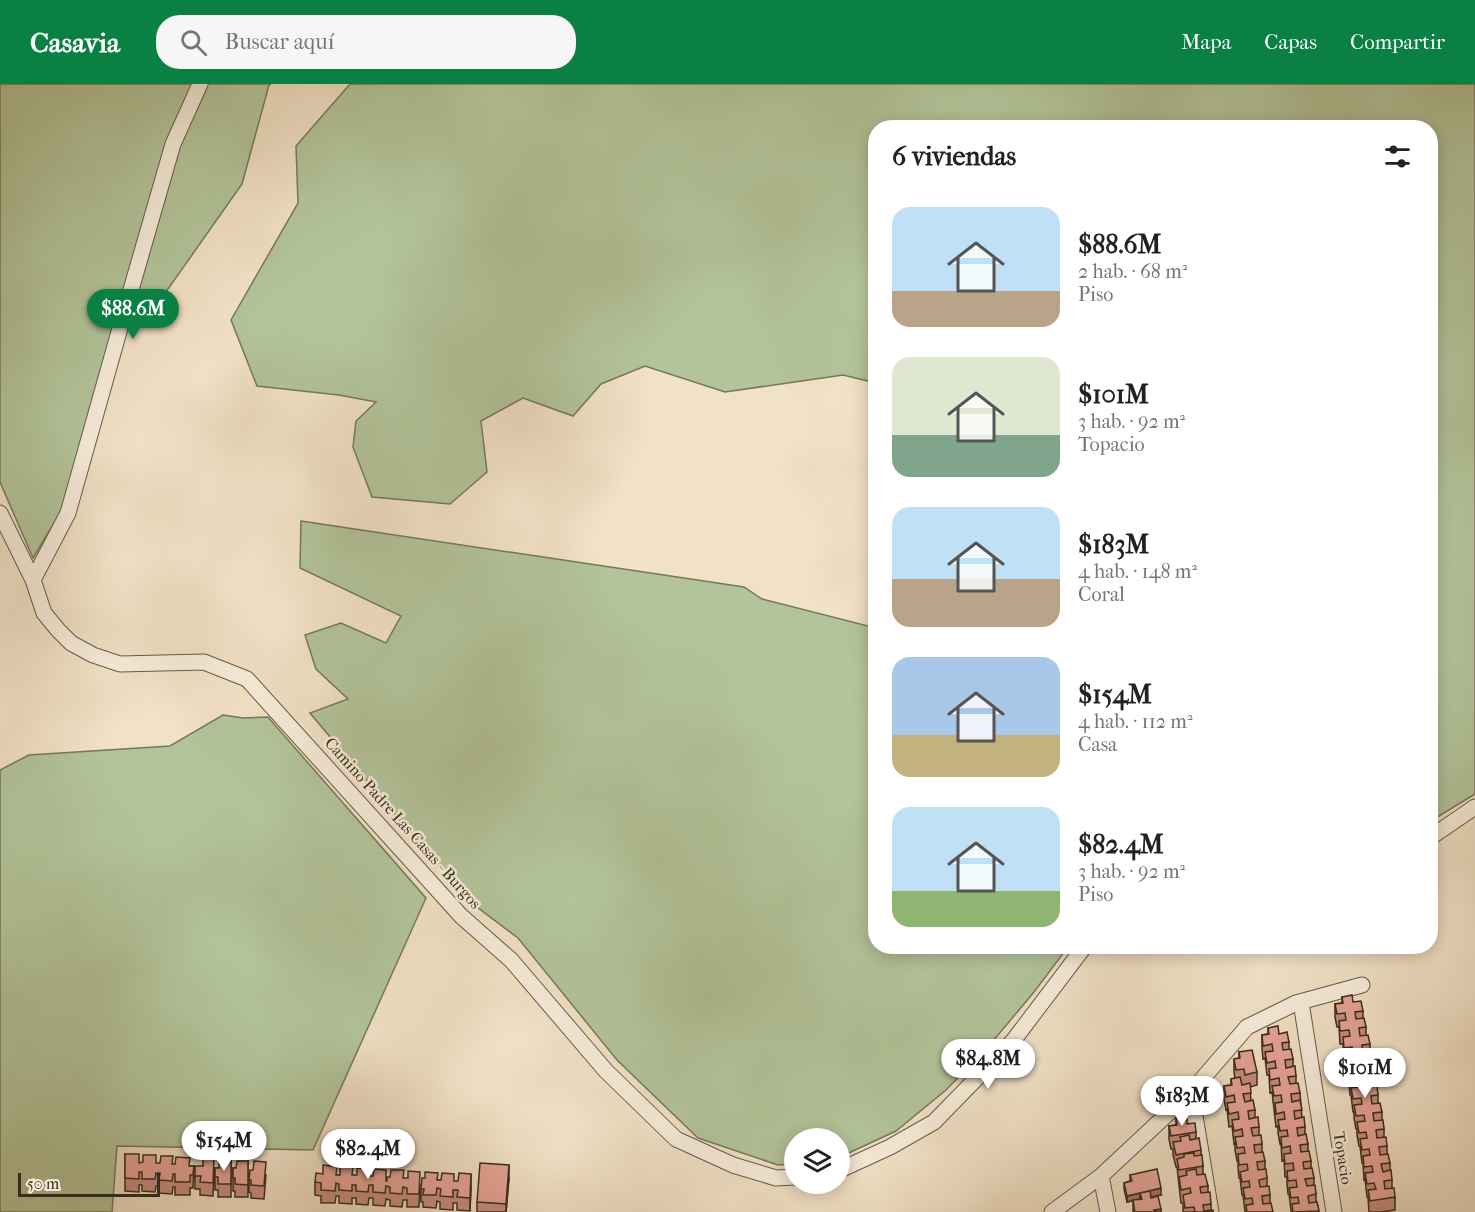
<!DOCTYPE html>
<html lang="es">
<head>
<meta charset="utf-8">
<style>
	:root { --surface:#fff; --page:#f6f6f6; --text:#222; --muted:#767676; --accent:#0b8043 }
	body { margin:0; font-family:"IM FELL French Canon",serif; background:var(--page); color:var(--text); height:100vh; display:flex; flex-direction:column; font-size:22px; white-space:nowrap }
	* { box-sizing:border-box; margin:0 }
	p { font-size:20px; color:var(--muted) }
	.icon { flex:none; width:33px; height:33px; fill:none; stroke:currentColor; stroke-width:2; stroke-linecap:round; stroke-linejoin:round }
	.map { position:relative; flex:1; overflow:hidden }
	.side { position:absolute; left:868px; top:36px; width:570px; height:834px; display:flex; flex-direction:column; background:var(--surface); border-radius:24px; box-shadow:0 3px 15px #0003 }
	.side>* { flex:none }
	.tools { position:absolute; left:784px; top:1044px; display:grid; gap:12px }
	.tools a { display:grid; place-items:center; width:66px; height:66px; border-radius:50%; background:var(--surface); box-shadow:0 3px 15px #0003; font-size:30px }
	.scale { position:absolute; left:18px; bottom:15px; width:142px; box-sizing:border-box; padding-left:6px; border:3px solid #392d1d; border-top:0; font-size:16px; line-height:21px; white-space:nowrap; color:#392d1d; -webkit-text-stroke:4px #f6ecda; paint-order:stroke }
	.price { position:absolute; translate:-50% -51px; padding:0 14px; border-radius:21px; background:#fff; color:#222; font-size:20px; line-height:39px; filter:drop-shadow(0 2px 3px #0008) }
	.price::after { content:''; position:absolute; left:50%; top:36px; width:18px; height:14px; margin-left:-9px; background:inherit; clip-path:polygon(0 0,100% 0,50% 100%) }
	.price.on { background:var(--accent); color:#fff }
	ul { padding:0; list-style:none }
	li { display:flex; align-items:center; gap:18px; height:150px; padding:0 24px }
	li span { display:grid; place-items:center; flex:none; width:168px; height:120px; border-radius:18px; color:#555 }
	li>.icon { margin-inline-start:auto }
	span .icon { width:72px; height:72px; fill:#fffc; stroke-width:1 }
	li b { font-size:26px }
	h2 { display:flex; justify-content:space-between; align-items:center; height:72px; padding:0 24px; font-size:26px }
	header { display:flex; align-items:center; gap:36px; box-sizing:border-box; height:84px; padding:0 30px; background:var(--accent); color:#fff }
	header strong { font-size:28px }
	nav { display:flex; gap:33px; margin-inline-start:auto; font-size:21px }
	.search { width:420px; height:54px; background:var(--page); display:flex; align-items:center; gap:15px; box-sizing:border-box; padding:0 21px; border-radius:24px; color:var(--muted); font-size:22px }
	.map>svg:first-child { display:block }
	.green { fill:#b3c49a; stroke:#76785c; stroke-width:1.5 }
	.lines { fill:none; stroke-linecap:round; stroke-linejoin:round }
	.minor-casing { stroke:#675a47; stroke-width:17 }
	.minor { stroke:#f6ecda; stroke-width:15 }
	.wall { fill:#c68c81; stroke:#392d1d; stroke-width:1.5 }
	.shaded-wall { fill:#a17269; stroke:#392d1d; stroke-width:1.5 }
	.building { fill:#e6a396; stroke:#392d1d; stroke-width:1.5 }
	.labels { text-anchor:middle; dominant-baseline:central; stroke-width:5; stroke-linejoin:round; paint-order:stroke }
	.street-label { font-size:16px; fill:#392d1d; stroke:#f6ecda }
</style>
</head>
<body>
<header>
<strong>Casavia</strong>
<div class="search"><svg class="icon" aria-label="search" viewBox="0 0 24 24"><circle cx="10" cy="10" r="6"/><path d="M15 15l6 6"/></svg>Buscar aquí</div>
<nav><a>Mapa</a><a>Capas</a><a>Compartir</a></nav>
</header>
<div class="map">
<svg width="1475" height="1128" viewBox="0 0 1475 1128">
	<rect width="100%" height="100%" fill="#f1e1c6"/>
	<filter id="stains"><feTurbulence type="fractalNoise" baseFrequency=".00333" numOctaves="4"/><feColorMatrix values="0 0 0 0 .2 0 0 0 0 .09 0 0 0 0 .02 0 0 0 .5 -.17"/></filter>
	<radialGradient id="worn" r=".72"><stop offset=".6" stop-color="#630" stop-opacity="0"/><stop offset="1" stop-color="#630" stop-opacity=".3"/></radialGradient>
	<path class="green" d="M0,0H271L269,1L242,100L161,215L137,229L110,258L62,426L33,474L0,398Z
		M350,0H1475V710L1431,737V44H876V299L843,291L725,308L645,282L601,300L573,332L523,314L481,337L487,388L450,420L372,413L353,363L356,337L376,318L339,311L257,302L231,236L298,119L296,62Z
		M301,437L744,503L762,515L876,544V862L1068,863L1034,908L988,963L946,1006L896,1047L840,1073V1054H795V1080L778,1081L698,1054L617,976L518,854L465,814L310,629L348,615L316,585L305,551L341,539L386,559L401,532L300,484Z
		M223,631L243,634L268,633L426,814L313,1066L117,1062L112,1128H0V686L29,671L170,662Z"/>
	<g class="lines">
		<defs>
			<path id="minor" d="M0,429L33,496L44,529L58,546L71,559L93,571L120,580L204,578L247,595L461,832L511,876L606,987L676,1055L733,1081L776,1094L795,1093
				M33,496L68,429L124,230L173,60L200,0
				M1431,753L1475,723
				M1301,918L1334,1128
				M1191,1008L1211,1128
				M840,1086L890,1063L934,1038L1013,957L1085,862
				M1101,1092L1108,1128
				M1052,1128L1101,1092L1191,1008L1247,943L1296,919L1362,901"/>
		</defs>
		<use href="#minor" class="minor-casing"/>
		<use href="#minor" class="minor"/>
	</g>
	<path class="wall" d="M1342,913L1353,918L1363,927V934L1366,943V951L1370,960V968L1373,977V985L1376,994V1002L1378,1011V1019L1382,1028V1036L1384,1045V1053L1387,1062V1070L1390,1079V1087L1392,1096V1104L1395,1113V1126L1381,1128H1369L1368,1113H1367L1365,1095L1364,1096L1363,1079H1362L1360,1062H1359L1357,1051V1045H1356L1354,1034V1028H1353L1351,1011H1350L1349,1000V994H1347L1346,977H1344L1343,960H1340L1339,943H1337L1335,933V920L1342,919Z
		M1268,944L1279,950L1289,958V965L1293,975V982L1296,992V1000L1300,1009L1302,1034L1305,1043V1050L1308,1060V1067L1311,1077V1084L1314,1094V1101L1316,1110V1118H1317L1319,1128H1292V1127H1291L1289,1110H1288L1287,1100V1093H1285L1284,1076L1282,1077L1281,1059L1280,1060L1278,1049V1042L1276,1043L1272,1008L1270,1009L1269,991H1267L1265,974L1263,975L1262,964V951L1268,950Z
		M1239,968L1257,988V1001L1250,1003L1251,1017L1255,1026V1034L1259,1043V1051L1262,1060V1068L1265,1077V1085L1267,1094V1102L1270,1111V1119L1273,1128H1245L1243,1111H1242L1240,1094H1239L1238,1083V1077H1237L1235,1066V1059L1234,1060L1232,1042L1229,1043L1227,1025L1226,1026L1224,1015V1002L1231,1001V995L1235,994L1234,988V975L1239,974Z
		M1176,1034L1187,1040L1196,1048V1055L1201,1066V1071L1203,1082V1090L1208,1102V1108L1211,1120V1126L1213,1128H1183V1119H1181L1177,1083H1176L1173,1071V1065H1171L1169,1055V1042L1176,1041Z
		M125,1070L139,1079L194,1082L193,1104H190V1111H175V1103H173L172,1110L159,1109V1102H156L155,1108L142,1107V1101H139V1108L125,1107Z
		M231,1076V1113H218V1106H215V1084H219Z
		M248,1077V1113H235V1107H233V1084H236Z
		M214,1087L213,1112L200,1111V1105H195V1092Z
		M266,1091L264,1115L251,1114V1109L249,1108V1096Z
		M337,1091L370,1092L386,1097L404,1094L420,1101L419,1123H407V1116H403L402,1123L390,1122V1116L386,1115L385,1122L373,1121V1114H369L368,1121L356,1120V1114H352V1120L339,1119V1112H336L335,1119H321V1112L315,1111V1098Z
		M1130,1091L1161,1111L1151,1113L1161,1128H1133V1117L1127,1118L1124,1105V1099L1130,1097Z
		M509,1094L506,1128H477V1118Z
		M438,1096L454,1097L471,1103L470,1127L457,1126V1119H453V1126L440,1125V1118L437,1117L436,1124L423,1123V1118H421V1105Z"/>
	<path class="shaded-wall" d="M509,1081V1094L506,1128V1120Z
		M471,1090V1103L470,1127V1114Z
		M1161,1104V1111L1142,1115L1140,1109Z
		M1140,1109V1115L1127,1118V1112Z
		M1161,1125V1128H1154V1126Z"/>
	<path class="building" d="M1352,911L1353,918L1361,917L1363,927L1355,928L1356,935L1364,934L1366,943L1359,944L1360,952L1368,951L1370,960L1362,961L1363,969L1371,967L1373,977L1365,978L1366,986L1374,985L1376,994L1367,995L1369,1003L1377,1002L1378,1011L1371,1012L1372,1020L1380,1019L1382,1028L1373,1029L1374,1037L1383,1036L1384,1045L1376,1046L1377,1054L1386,1053L1387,1062L1379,1063L1380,1071L1388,1070L1390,1079L1381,1080L1383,1088L1391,1086L1392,1096L1384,1097L1385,1105L1394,1104L1395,1113L1370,1117L1368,1106L1376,1105L1374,1099L1367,1100L1365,1089L1373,1088L1372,1082L1364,1083L1363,1072L1370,1071L1369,1065L1362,1066L1360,1055L1367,1054L1366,1048L1359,1049L1357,1038L1365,1037L1364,1031L1356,1032L1354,1021L1362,1020L1361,1014L1353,1015L1351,1004L1359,1003L1358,997L1350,998L1349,987L1356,986L1355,980L1347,981L1346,970L1353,969L1352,963L1344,964L1343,953L1350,952L1349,946L1340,947L1339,937L1346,936L1345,929L1337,930L1335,920L1343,919L1342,913Z
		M1278,942L1279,950L1287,948L1289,958L1282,959L1283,966L1291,965L1293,975L1285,976L1286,984L1295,982L1296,992L1288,993L1290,1000L1298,999L1300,1009L1291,1010L1292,1018L1300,1016L1302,1026L1294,1027L1295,1035L1304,1033L1305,1043L1297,1044L1298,1052L1306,1050L1308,1060L1300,1061L1301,1068L1309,1067L1311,1077L1303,1078L1304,1085L1312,1084L1314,1094L1305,1095L1307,1102L1315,1101L1316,1110L1308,1112L1309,1119L1317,1118L1319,1127L1293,1128L1292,1120L1299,1119L1298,1113L1291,1114L1289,1104L1297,1103L1296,1096L1288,1097L1287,1087L1294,1086L1293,1079L1285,1080L1284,1070L1291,1069L1290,1062L1282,1064L1281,1053L1288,1052L1287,1046L1280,1047L1278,1036L1285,1035L1284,1028L1276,1030L1275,1019L1282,1018L1281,1011L1274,1012L1272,1002L1280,1001L1279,994L1270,996L1269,985L1276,984L1275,977L1267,979L1265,968L1273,967L1272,960L1263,962L1262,951L1269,950L1268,944Z
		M1252,966L1257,988L1245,991L1244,985L1236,986L1234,975L1240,974L1239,968Z
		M1240,993L1242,1001L1250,999L1251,1009L1243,1010L1245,1018L1253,1016L1255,1026L1248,1027L1249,1035L1258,1033L1259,1043L1251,1044L1253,1052L1261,1051L1262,1060L1254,1061L1255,1069L1263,1068L1265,1077L1257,1078L1258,1086L1266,1085L1267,1094L1259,1096L1260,1103L1269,1102L1270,1111L1262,1112L1263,1120L1271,1119L1273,1128H1247L1246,1121L1253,1120L1252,1114L1245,1115L1243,1104L1250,1103L1249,1097L1242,1098L1240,1088L1248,1086L1247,1080L1239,1081L1238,1070L1245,1069L1244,1063L1237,1064L1235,1053L1243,1052L1242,1045L1234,1047L1232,1036L1239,1035L1238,1028L1229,1030L1227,1019L1235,1018L1234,1011L1226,1013L1224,1002L1232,1001L1231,995Z
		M1186,1033L1187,1040L1195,1039L1196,1048L1171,1052L1169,1042L1177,1041L1176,1034Z
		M1189,1051L1190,1056L1199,1054L1201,1066L1176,1071L1173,1058L1181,1057L1180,1053Z
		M1194,1069V1072L1202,1071L1203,1082L1179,1086L1177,1075L1184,1073V1070Z
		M125,1070H139V1079L143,1078V1071H156V1079H160L161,1072H173L172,1080H175L176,1073L190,1074L189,1082H194L193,1091H190V1098H175V1090H173L172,1097L159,1096L160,1089H156L155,1095H142V1088H139V1095L125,1094Z
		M203,1074H214L213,1099L200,1098L201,1092H195V1082H203Z
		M219,1076H231V1100H218V1093H215V1084H219Z
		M237,1077H248V1101L235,1100V1094H233V1084H236Z
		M254,1077L266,1078L264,1102L251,1101V1096H249L250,1086H253Z
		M480,1079L509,1081L506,1120L477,1118Z
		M323,1081L337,1083L336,1091H340V1083H353L352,1091H357V1084L370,1085L369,1092H373L374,1085L386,1086V1097H387V1093H390L391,1086H404L403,1094H408V1087L420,1088L419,1110H407V1104L403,1103L402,1110L390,1109V1103L386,1102L385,1109L373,1108V1101H369L368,1108L356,1107V1101H352V1107L339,1106V1100L336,1099L335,1107L321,1106V1099L315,1098L316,1089L323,1090Z
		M1157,1085L1161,1104L1127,1112L1124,1099L1132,1097L1130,1091Z
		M1196,1085L1197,1091L1205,1090L1208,1102L1200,1103L1201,1109L1210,1108L1211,1120L1203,1121L1204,1127L1213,1126V1128H1192H1195L1194,1123L1185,1124L1183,1111L1191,1109L1190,1104L1181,1106L1179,1093L1187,1091L1186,1087Z
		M425,1088L438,1089L437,1096H441L442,1089L454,1090V1097H458L459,1089L471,1090L470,1114L457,1113L458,1106H453V1113L440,1112L441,1105L437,1104L436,1111H423L424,1105H421L422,1094H425Z
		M1150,1107L1151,1114L1158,1112L1161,1125L1154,1126V1128H1135L1133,1116L1142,1115L1140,1109Z"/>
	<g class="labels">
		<g class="street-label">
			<text transform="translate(403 739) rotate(48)">Camino Padre Las Casas - Burgos</text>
			<text transform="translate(1343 1074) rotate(81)">Topacio</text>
		</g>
	</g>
	<rect width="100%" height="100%" filter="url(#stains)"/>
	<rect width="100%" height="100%" fill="url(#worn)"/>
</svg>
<div class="tools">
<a><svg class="icon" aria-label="layers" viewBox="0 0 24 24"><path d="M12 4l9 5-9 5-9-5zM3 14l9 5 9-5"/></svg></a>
</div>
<div class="scale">50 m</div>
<b class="price on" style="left:133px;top:256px">$88.6M</b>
<b class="price" style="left:988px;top:1006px">$84.8M</b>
<b class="price" style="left:1365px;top:1015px">$101M</b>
<b class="price" style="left:1182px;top:1043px">$183M</b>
<b class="price" style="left:224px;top:1088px">$154M</b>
<b class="price" style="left:368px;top:1096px">$82.4M</b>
<section class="side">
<h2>6 viviendas<svg class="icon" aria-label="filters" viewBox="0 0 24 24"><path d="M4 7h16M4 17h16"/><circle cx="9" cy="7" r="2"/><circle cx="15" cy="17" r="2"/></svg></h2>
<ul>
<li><span style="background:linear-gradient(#bfe0f5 70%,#b9a48a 0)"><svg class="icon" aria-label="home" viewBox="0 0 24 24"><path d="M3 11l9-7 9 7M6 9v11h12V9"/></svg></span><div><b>$88.6M</b><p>2 hab. · 68 m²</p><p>Piso</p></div></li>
<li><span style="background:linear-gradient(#dfe7d0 65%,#7fa58c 0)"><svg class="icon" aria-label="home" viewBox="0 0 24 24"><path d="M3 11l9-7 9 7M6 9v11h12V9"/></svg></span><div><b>$101M</b><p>3 hab. · 92 m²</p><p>Topacio</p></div></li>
<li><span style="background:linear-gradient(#bfe0f5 60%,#b9a48a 0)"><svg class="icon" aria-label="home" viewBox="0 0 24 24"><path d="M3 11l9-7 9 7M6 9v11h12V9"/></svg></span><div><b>$183M</b><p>4 hab. · 148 m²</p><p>Coral</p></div></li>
<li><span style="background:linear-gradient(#a9c7e8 65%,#c2b280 0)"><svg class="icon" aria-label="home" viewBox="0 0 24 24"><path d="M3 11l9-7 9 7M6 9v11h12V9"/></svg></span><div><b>$154M</b><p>4 hab. · 112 m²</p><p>Casa</p></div></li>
<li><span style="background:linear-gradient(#bfe0f5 70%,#8fb573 0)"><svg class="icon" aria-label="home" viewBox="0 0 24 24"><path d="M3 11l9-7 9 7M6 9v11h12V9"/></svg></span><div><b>$82.4M</b><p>3 hab. · 92 m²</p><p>Piso</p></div></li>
</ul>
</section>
</div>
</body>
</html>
